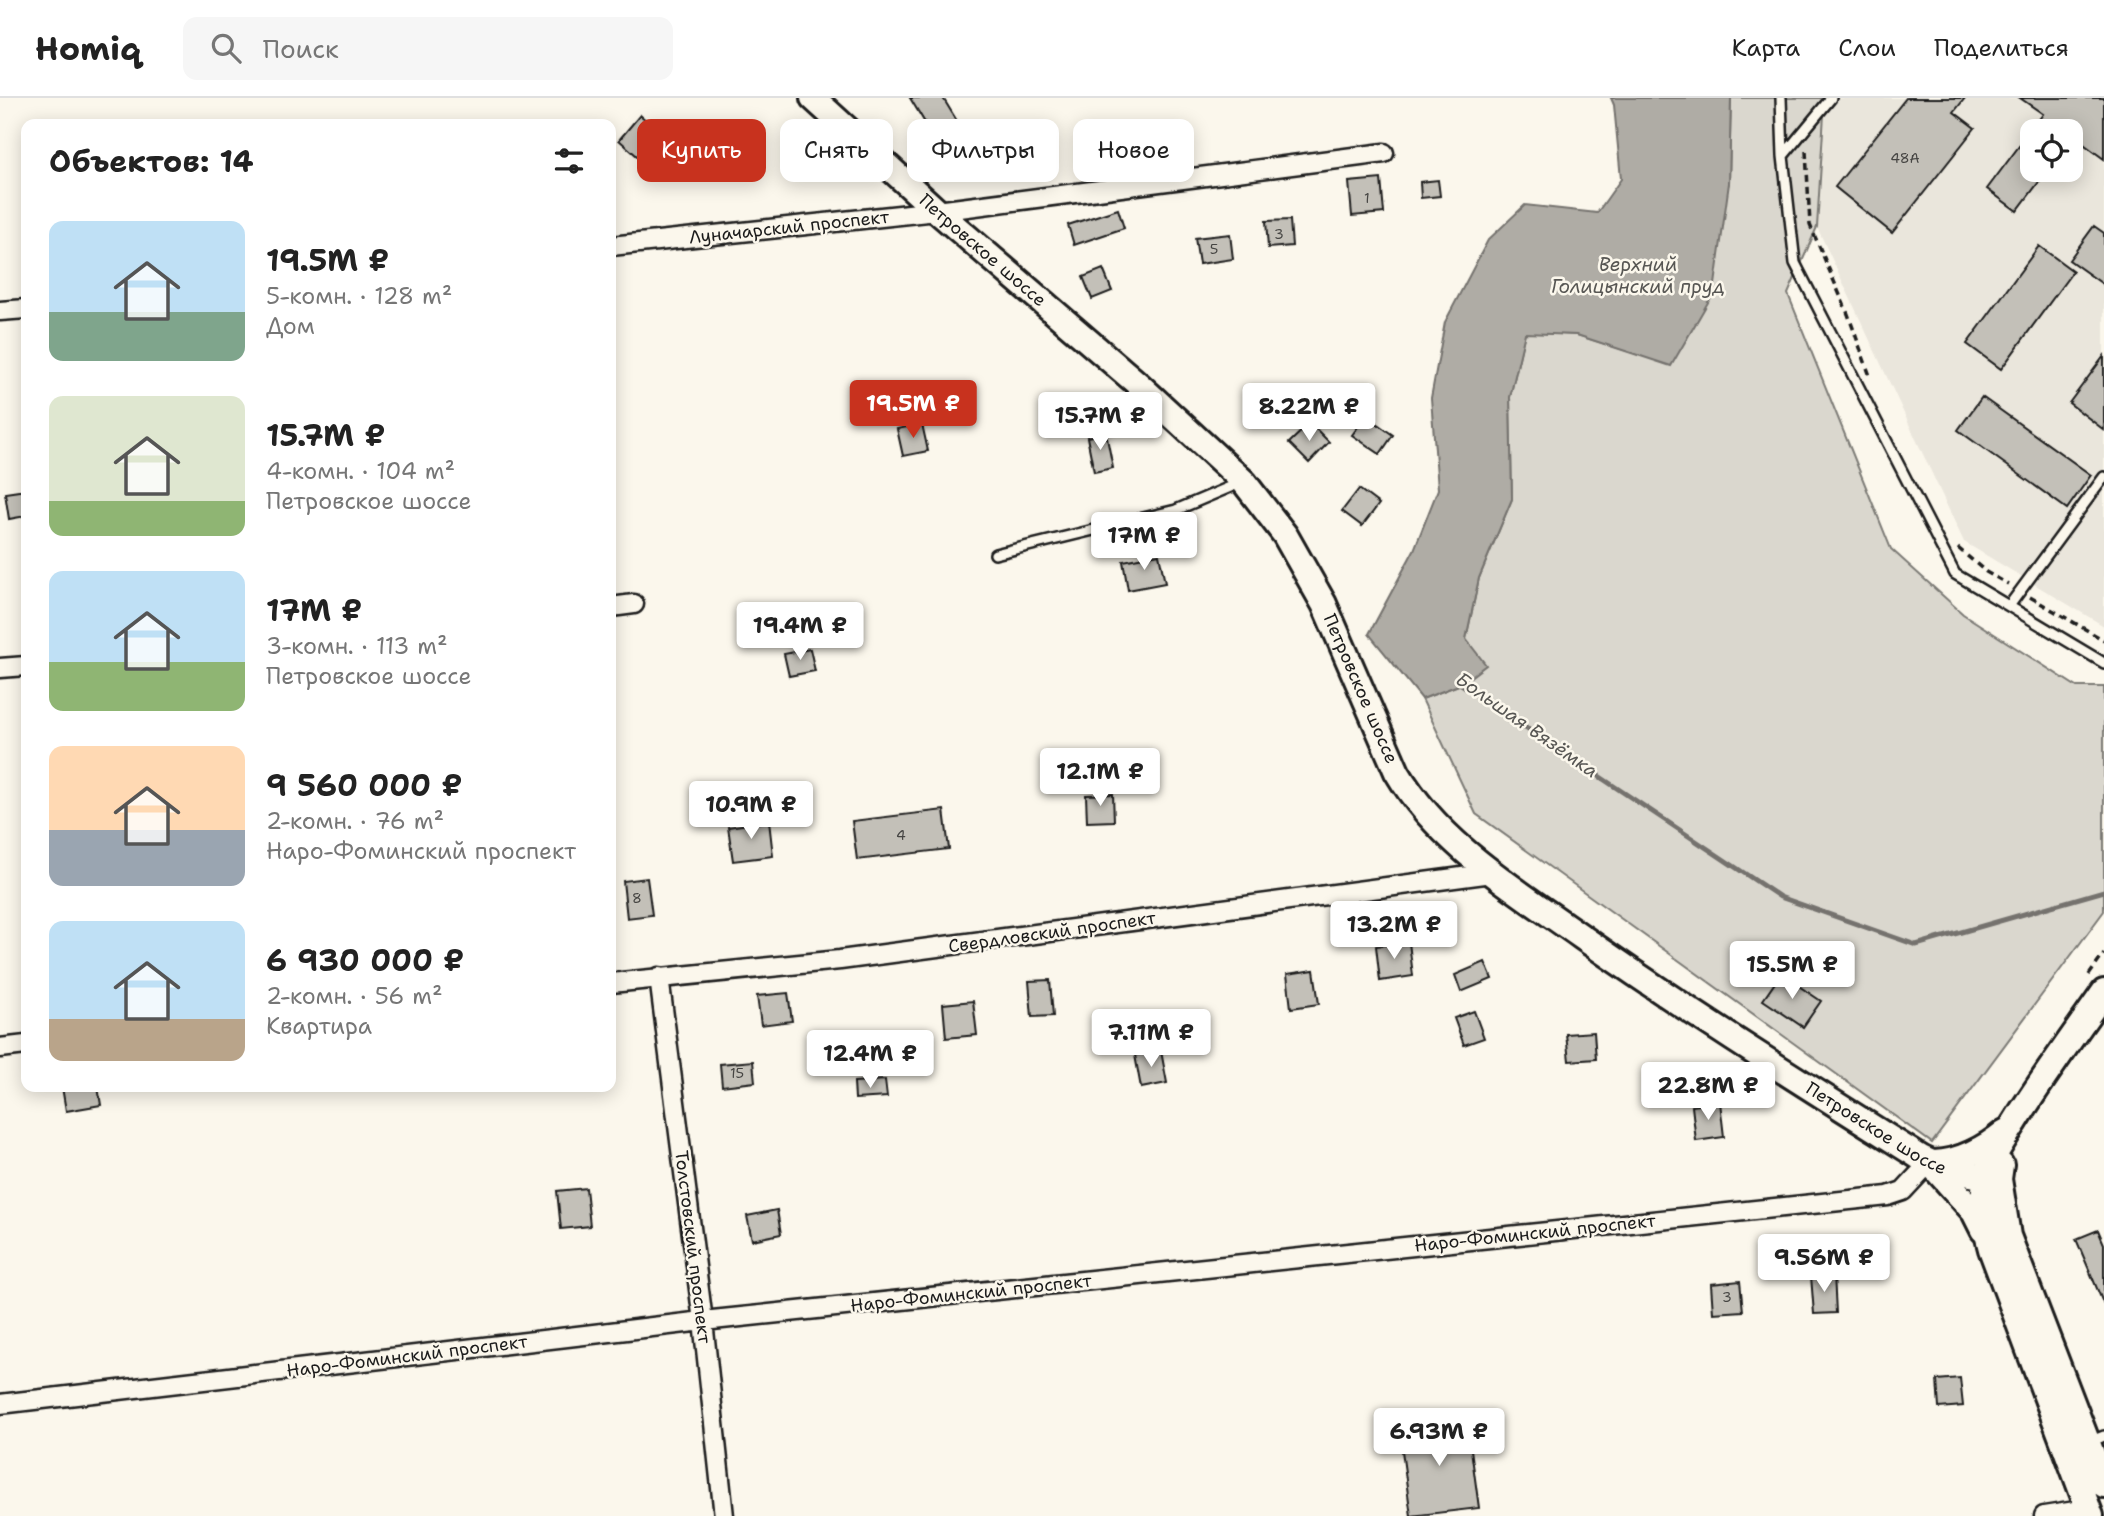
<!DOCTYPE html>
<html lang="ru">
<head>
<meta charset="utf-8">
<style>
	:root { --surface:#fff; --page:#f6f6f6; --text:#222; --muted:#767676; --line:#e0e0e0; --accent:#c8321e }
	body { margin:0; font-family:"Shantell Sans",sans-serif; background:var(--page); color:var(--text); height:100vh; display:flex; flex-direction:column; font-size:26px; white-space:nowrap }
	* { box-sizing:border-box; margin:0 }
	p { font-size:23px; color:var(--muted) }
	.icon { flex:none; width:38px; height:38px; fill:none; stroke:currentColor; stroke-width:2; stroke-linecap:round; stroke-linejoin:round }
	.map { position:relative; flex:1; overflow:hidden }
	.details { position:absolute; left:21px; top:21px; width:595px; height:973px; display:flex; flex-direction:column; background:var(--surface); border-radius:14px; box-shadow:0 4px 18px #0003 }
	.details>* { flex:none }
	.top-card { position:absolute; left:637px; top:21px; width:665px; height:63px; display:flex; gap:14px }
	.tools { position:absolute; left:2020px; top:21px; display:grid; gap:14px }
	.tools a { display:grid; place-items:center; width:63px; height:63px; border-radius:14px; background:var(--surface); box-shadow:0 4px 18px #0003; font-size:35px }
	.price { position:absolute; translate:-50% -60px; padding:0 16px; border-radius:7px; background:#fff; color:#222; font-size:23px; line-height:46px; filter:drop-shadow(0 2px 4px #0008) }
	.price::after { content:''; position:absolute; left:50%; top:42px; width:21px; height:16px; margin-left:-10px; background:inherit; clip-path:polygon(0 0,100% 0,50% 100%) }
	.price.active { background:var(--accent); color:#fff }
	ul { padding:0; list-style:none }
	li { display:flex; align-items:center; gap:21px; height:175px; padding:0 28px }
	li span { display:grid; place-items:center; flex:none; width:196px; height:140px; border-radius:14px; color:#555 }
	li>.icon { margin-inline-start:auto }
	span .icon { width:84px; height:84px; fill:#fffc; stroke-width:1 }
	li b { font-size:30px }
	h2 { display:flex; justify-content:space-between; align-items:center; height:84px; padding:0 28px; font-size:30px }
	.tag { padding:0 24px; border-radius:14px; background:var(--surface); box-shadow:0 4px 18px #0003; font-size:24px; line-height:63px }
	.tag.active { background:var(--accent); color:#fff }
	header { display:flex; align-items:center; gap:42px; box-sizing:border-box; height:98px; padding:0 35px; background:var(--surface); border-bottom:2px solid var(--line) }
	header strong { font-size:33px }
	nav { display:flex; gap:38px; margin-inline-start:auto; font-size:24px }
	.search { width:490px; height:63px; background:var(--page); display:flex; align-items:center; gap:18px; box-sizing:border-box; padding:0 24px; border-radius:14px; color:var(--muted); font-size:26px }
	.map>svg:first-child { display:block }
	.built { fill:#eae6dc; fill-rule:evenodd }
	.green { fill:#dad7ce; stroke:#7b7a75; stroke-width:2 }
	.water { fill:#afaca5; stroke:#74726e; stroke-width:2 }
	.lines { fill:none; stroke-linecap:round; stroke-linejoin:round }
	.stream { stroke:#74726e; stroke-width:5 }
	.building { fill:#c3c0b8; stroke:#1c1c1c; stroke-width:2 }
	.lane-casing { stroke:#1c1c1c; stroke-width:14 }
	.street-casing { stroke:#1c1c1c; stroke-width:23 }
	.secondary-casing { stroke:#1c1c1c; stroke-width:30 }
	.path { stroke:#1c1c1c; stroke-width:3.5; stroke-dasharray:7 5; stroke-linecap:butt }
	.lane { stroke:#fbf7ec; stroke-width:9 }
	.street { stroke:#fbf7ec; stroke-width:18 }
	.secondary { stroke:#fbf7ec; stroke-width:24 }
	.labels { text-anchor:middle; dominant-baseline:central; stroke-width:5; stroke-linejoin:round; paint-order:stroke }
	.number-label { font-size:14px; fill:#464543 }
	.street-label { font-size:18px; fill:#1c1c1c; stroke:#fbf7ec }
	.water-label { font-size:19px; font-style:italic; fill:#575653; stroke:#fbf7ec }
</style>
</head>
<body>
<header>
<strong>Homiq</strong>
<div class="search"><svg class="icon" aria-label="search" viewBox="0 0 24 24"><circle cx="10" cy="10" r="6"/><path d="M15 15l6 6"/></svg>Поиск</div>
<nav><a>Карта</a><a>Слои</a><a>Поделиться</a></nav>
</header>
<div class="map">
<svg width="2104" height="1418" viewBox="0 0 2104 1418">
	<rect width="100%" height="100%" fill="#fbf7ec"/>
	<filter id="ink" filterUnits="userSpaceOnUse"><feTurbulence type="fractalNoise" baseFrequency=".0143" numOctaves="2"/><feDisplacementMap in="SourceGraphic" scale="14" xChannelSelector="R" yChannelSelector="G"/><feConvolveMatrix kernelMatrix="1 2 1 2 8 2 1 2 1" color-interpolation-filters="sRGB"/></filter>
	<g filter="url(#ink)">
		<path class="built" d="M1815,0H2104V528L1964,444L1817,129ZM2032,33H2070V72H2032Z"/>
		<path class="green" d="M1731,0H1825L1817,129L1788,196L1891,451L1963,516L2077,589H2104V813L1932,1045L1476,716L1422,601L1461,586L1466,541L1479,480L1512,401L1510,299L1525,234L1577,237L1671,267L1729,85Z"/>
		<path class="water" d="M1611,0H1731L1729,85L1714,194L1671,268L1577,237L1525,235L1510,299L1512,401L1479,480L1466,541L1486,567L1461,586L1422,601L1369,536L1414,452L1438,391L1431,300L1445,224L1488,142L1525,107L1597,115L1621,81L1614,7Z"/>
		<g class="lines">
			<path class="stream" d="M1461,586L1780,799L1916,847L2104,793"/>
		</g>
		<path class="building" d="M910,0H943L957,23L933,38Z
			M1906,0H1965L1954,14L1975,30L1892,135L1835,89Z
			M2020,0H2104V61L2070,36V33H2032V72H2048L2017,113L1987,91L2043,16Z
			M640,17L667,40L645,65L619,42Z
			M1033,27L1038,51L1022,54L1017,30Z
			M1381,81L1384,115L1352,118L1349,84Z
			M1438,82L1440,98L1421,100L1420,84Z
			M1118,111L1124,130L1074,147L1068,127Z
			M1290,122L1292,148L1268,150L1266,123Z
			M2094,128L2104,135V187L2069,162Z
			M1230,136L1233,161L1199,166L1195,140Z
			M2039,148L2073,173L2001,271L1967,246Z
			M1103,171L1112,193L1092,201L1083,179Z
			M2104,258V332L2069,305Z
			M1982,299L2091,377L2067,411L1958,332Z
			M1366,318L1393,337L1380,356L1352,337Z
			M1310,325L1329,344L1309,365L1289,345Z
			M922,326L928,353L903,358L897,331Z
			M1106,335L1113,370L1094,374L1087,339Z
			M1359,391L1379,406L1362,428L1342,413Z
			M26,392V418L9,421L5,395Z
			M1159,456L1165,485L1128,492L1123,463Z
			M810,551L815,573L789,578L784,556Z
			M1113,696L1114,723L1087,724L1086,697Z
			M944,712L949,751L857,762L852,723Z
			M769,723L773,758L733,763L728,729Z
			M647,780L652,817L627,820L623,783Z
			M1409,844L1413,878L1380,883L1376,848Z
			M1485,864L1492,881L1461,894L1455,877Z
			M1314,872L1319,906L1291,910L1287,876Z
			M1781,876L1821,903L1803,929L1763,902Z
			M1050,882L1053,918L1032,919L1029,883Z
			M788,895L792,923L761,927L757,898Z
			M973,903L977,937L946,940L943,906Z
			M1474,913L1484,940L1464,947L1454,920Z
			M1594,934L1596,961L1569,963L1566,936Z
			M1161,953L1167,985L1141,990L1135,957Z
			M753,963L755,984L722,988L720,966Z
			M885,982L887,999L855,1001L854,984Z
			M62,989H98L101,1007L66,1013Z
			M1720,1004L1724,1039L1696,1043L1692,1008Z
			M586,1090L590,1128L561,1131L557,1093Z
			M777,1112L781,1136L752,1142L747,1118Z
			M2098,1132L2104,1146V1207L2076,1141Z
			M1834,1176L1836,1215L1814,1216L1811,1178Z
			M1740,1183L1743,1213L1713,1215L1711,1186Z
			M1960,1280L1963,1308L1939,1310L1937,1282Z
			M1467,1322L1479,1410L1411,1418L1399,1331Z"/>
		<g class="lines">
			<defs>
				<path id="lane" d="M1781,0L1783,58L1795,165L1955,476L2104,565
					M1783,58L1831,0
					M995,456L1176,412L1242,384
					M2009,508L2104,379
					M2089,1344L2104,1338"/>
				<path id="street" d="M611,148L937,113L1384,55
					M0,213L26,211
					M611,509L634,506
					M0,570L26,568
					M659,879L703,1223L724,1418
					M611,885L840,862L1492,775
					M0,950L26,947
					M0,1306L703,1223L1888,1098L1903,1093L1929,1065
					M2044,1418L2088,1411"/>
				<g id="secondary">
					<path id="s1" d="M813,0L937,113L1138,286L1244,384L1285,437L1324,506L1397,674C1440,747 1515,791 1582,839C1693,917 1807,988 1921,1060L1947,1072L1999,1081"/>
					<path d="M1930,1065L1974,1114L1983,1132"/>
					<path d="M1934,1065C1960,1064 1986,1050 2005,1034"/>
					<path d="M2001,1067L1999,1081L2008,1138L2104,1387"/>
					<path d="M2091,1418L1991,1151C1984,1127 1980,1101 1987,1076C1993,1057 2004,1041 2015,1024C2043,979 2074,937 2104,894"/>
				</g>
			</defs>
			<use href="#lane" class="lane-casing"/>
			<use href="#street" class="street-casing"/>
			<use href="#secondary" class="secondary-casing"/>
			<path class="path" d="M1806,53L1810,127L1848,216L1870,278
				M1958,450L1986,474L2008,486
				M2030,499L2104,542
				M2089,877L2104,856"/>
			<use href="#lane" class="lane"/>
			<use href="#street" class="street"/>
			<use href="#secondary" class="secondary"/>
		</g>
	</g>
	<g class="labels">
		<g class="number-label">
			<text x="1905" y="60">48А</text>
			<text x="1367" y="100">1</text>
			<text x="1279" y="136">3</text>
			<text x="1214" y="151">5</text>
			<text x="901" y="737">4</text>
			<text x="637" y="800">8</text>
			<text x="737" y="975">15</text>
			<text x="1727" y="1199">3</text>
		</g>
		<g class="street-label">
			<text transform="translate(789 129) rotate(-6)">Луначарский проспект</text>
			<text stroke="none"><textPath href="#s1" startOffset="228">Петровское шоссе</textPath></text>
			<text stroke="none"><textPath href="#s1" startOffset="816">Петровское шоссе</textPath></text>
			<text transform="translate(1052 834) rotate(-8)">Свердловский проспект</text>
			<text stroke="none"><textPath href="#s1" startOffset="1508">Петровское шоссе</textPath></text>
			<text transform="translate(1535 1135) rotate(-6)">Наро-Фоминский проспект</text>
			<text transform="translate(693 1149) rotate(83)">Толстовский проспект</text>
			<text transform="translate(971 1195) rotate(-6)">Наро-Фоминский проспект</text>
			<text transform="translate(407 1258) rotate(-7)">Наро-Фоминский проспект</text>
		</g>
		<g class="water-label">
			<text x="1638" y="166">Верхний<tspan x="1638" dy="22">Голицынский пруд</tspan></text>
			<text transform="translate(1527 627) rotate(35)">Большая Вязёмка</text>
		</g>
	</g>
</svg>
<div class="tools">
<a><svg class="icon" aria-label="locate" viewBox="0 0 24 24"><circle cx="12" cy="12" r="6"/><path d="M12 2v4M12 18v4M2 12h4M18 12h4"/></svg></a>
</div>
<b class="price active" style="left:913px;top:342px">19.5M ₽</b>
<b class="price" style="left:1309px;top:345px">8.22M ₽</b>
<b class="price" style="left:1100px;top:354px">15.7M ₽</b>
<b class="price" style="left:1144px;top:474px">17M ₽</b>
<b class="price" style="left:800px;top:564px">19.4M ₽</b>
<b class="price" style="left:1100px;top:710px">12.1M ₽</b>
<b class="price" style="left:751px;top:743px">10.9M ₽</b>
<b class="price" style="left:1394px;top:863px">13.2M ₽</b>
<b class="price" style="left:1792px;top:903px">15.5M ₽</b>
<b class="price" style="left:1151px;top:971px">7.11M ₽</b>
<b class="price" style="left:870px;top:992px">12.4M ₽</b>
<b class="price" style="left:1708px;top:1024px">22.8M ₽</b>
<b class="price" style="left:1824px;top:1196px">9.56M ₽</b>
<b class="price" style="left:1439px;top:1370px">6.93M ₽</b>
<div class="top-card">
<a class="tag active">Купить</a>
<a class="tag">Снять</a>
<a class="tag">Фильтры</a>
<a class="tag">Новое</a>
</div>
<section class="details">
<h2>Объектов: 14<svg class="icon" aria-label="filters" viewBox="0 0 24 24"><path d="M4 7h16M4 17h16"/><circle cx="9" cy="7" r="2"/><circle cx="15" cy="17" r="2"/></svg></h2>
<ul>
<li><span style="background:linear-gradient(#bfe0f5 65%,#7fa58c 0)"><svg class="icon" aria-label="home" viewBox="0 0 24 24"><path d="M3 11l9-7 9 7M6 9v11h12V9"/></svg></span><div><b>19.5M ₽</b><p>5-комн. · 128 m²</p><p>Дом</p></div></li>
<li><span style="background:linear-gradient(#dfe7d0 75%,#8fb573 0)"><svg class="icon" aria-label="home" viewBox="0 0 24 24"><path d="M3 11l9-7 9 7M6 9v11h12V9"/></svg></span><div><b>15.7M ₽</b><p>4-комн. · 104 m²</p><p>Петровское шоссе</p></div></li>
<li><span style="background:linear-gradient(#bfe0f5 65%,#8fb573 0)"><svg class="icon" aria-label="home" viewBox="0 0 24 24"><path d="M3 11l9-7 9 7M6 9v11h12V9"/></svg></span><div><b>17M ₽</b><p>3-комн. · 113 m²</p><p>Петровское шоссе</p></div></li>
<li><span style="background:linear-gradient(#ffd9b3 60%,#9aa5b1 0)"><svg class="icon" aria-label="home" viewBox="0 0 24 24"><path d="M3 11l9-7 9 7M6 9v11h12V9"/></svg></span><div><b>9 560 000 ₽</b><p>2-комн. · 76 m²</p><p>Наро-Фоминский проспект</p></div></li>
<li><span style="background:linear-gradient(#bfe0f5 70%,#b9a48a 0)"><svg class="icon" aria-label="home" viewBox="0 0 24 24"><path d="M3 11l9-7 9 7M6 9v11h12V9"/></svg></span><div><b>6 930 000 ₽</b><p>2-комн. · 56 m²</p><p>Квартира</p></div></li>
</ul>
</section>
</div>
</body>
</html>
